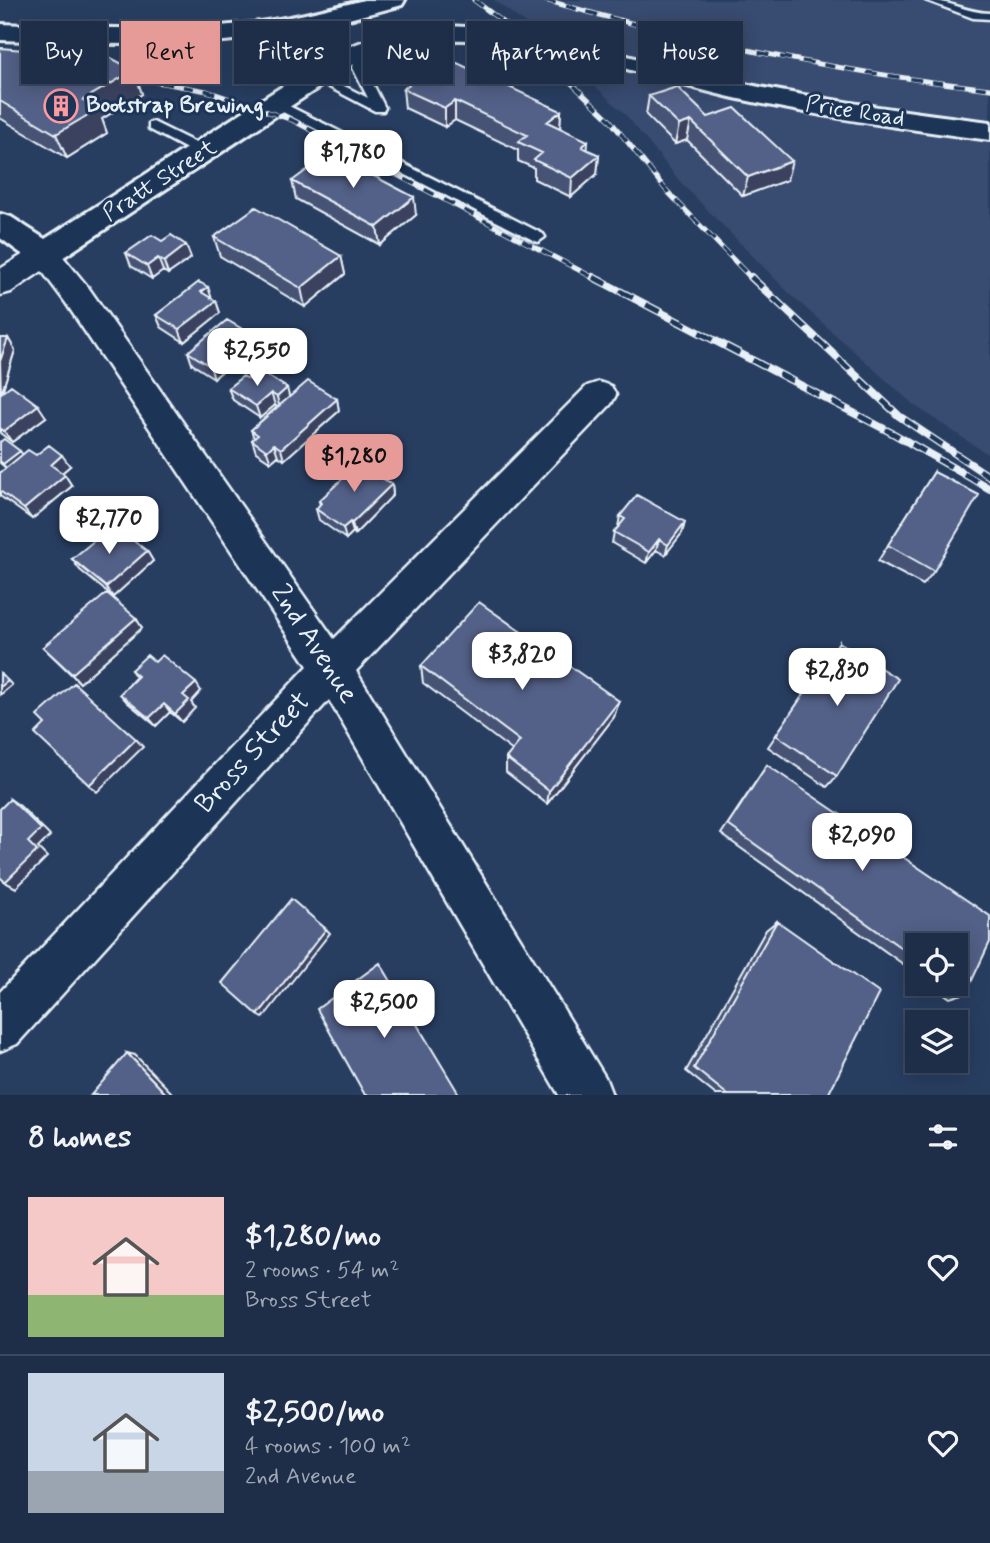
<!DOCTYPE html>
<html lang="en">
<head>
<meta charset="utf-8">
<style>
	:root { --surface:#1e2e49; --page:#2b3a53; --text:#f1f3f6; --muted:#a1a8b4; --line:#3c4a61; --accent:#e69b98 }
	body { margin:0; font-family:Mynerve,sans-serif; background:var(--page); color:var(--text); height:100vh; display:flex; flex-direction:column; font-size:26px; white-space:nowrap }
	* { box-sizing:border-box; margin:0 }
	p { font-size:23px; color:var(--muted) }
	.icon { flex:none; width:38px; height:38px; fill:none; stroke:currentColor; stroke-width:2; stroke-linecap:round; stroke-linejoin:round }
	.map { position:relative; height:1095px; overflow:hidden }
	.details { display:flex; flex-direction:column; background:var(--surface); flex:1 }
	.details>* { flex:none }
	.hud { position:absolute; left:21px; top:21px; width:948px; height:63px; display:flex; gap:14px }
	.tools { position:absolute; left:905px; top:933px; display:grid; gap:14px }
	.tools a { display:grid; place-items:center; width:63px; height:63px; border-radius:0px; background:var(--surface); box-shadow:0 4px 18px #0003,0 0 0 2px var(--line); font-size:35px }
	.price { position:absolute; translate:-50% -60px; padding:0 16px; border-radius:14px; background:#fff; color:#222; font-size:23px; line-height:46px; filter:drop-shadow(0 2px 4px #0008) }
	.price::after { content:''; position:absolute; left:50%; top:42px; width:21px; height:16px; margin-left:-10px; background:inherit; clip-path:polygon(0 0,100% 0,50% 100%) }
	.price.selected { background:var(--accent); color:#111 }
	ul { padding:0; list-style:none }
	li { display:flex; align-items:center; gap:21px; height:175px; padding:0 28px }
	li+li { border-top:2px solid var(--line) }
	li span { display:grid; place-items:center; flex:none; width:196px; height:140px; border-radius:0px; color:#555 }
	li>.icon { margin-inline-start:auto }
	span .icon { width:84px; height:84px; fill:#fffc; stroke-width:1 }
	li b { font-size:30px }
	h2 { display:flex; justify-content:space-between; align-items:center; height:84px; padding:0 28px; font-size:30px }
	.tag { padding:0 24px; border-radius:0px; background:var(--surface); box-shadow:0 4px 18px #0003,0 0 0 2px var(--line); font-size:24px; line-height:63px }
	.tag.selected { background:var(--accent); color:#111 }
	.map>svg:first-child { display:block }
	.built { fill:#394b6f }
	.lines { fill:none; stroke-linecap:round; stroke-linejoin:round }
	.lane-casing { stroke:#e8f1f8; stroke-width:5 }
	.street-casing { stroke:#e8f1f8; stroke-width:5 }
	.secondary-casing { stroke:#e8f1f8; stroke-width:6 }
	.lane { fill:#1d3557; fill-rule:evenodd }
	.street { fill:#1d3557; fill-rule:evenodd }
	.secondary { fill:#1d3557; fill-rule:evenodd }
	.rail-far1-casing { stroke:#e8f1f8; stroke-width:5 }
	.rail-casing { stroke:#e8f1f8; stroke-width:8 }
	.rail-far1 { stroke:#1d3557; stroke-width:3.5; stroke-dasharray:11; stroke-linecap:butt }
	.rail { stroke:#1d3557; stroke-width:5; stroke-dasharray:15; stroke-linecap:butt }
	.wall { fill:#475374; stroke:#e8f1f8; stroke-width:2 }
	.shaded-wall { fill:#3a435e; stroke:#e8f1f8; stroke-width:2 }
	.building { fill:#536087; stroke:#e8f1f8; stroke-width:2 }
	.labels { text-anchor:middle; dominant-baseline:central; stroke-width:6; stroke-linejoin:round; paint-order:stroke }
	.far-poi-label { font-size:23px; font-weight:bold; fill:#e8f1f8; stroke:#1d3557; text-anchor:start }
	.far-street-label { font-size:23px; fill:#e8f1f8; stroke:#1d3557 }
	.street-label { font-size:28px; fill:#e8f1f8; stroke:#1d3557 }
</style>
</head>
<body>
<div class="map">
<svg width="990" height="1095" viewBox="0 0 990 1095">
	<rect width="100%" height="100%" fill="#283e61"/>
	<filter id="ink" filterUnits="userSpaceOnUse"><feTurbulence type="fractalNoise" baseFrequency=".0143" numOctaves="2"/><feDisplacementMap in="SourceGraphic" scale="14" xChannelSelector="R" yChannelSelector="G"/><feConvolveMatrix kernelMatrix="1 2 1 2 8 2 1 2 1" color-interpolation-filters="sRGB"/></filter>
	<g filter="url(#ink)">
		<path class="built" d="M494,0H990V456L914,405L791,295L683,185L625,114L538,33Z"/>
		<g class="lines">
			<defs>
				<path id="lane" d="M925,0C948,0 967,13 990,13V19L973,18Z
					M362,45L368,49L365,68L385,108L383,111H375L310,77L320,74L368,98L353,68L356,49Z
					M277,100L543,234L545,237L538,242L533,240L273,107V101Z
					M153,122L208,149L209,152L208,155H198L149,129V123Z"/>
				<path id="street" d="M45,244L55,247L88,287L334,639L587,386L599,382L611,386L616,395L611,404L356,671L605,1077L612,1095H559L329,700L17,1044L0,1051V992L308,666L66,303L42,271L11,292L0,295V269L35,247Z"/>
				<path id="secondary" d="M364,0H405L402,5C350,19 298,33 245,39C164,48 81,43 0,40V24C81,27 162,32 243,24C284,20 324,10 364,0Z
					M436,26C533,26 614,54 707,76C800,97 895,110 990,122V140C906,129 822,117 739,99C634,76 505,20 397,47C384,50 370,57 357,62L56,262C34,268 18,250 0,238V214L11,217L45,239L339,50L382,35Z"/>
			</defs>
			<use href="#lane" class="lane-casing"/>
			<use href="#street" class="street-casing"/>
			<use href="#secondary" class="secondary-casing"/>
			<use href="#lane" class="lane"/>
			<use href="#street" class="street"/>
			<use href="#secondary" class="secondary"/>
			<defs>
				<path id="rail-far1" d="M474,0L524,38L609,119L666,190L752,279
					M545,0C691,42 839,72 990,89
					M118,75L207,91L292,120L596,279"/>
				<path id="rail" d="M593,277L894,434L990,489
					M751,277L899,416L990,477"/>
			</defs>
			<use href="#rail-far1" class="rail-far1-casing"/>
			<use href="#rail" class="rail-casing"/>
			<use href="#rail-far1" class="rail-far1"/>
			<use href="#rail" class="rail"/>
		</g>
		<path class="wall" d="M0,48L134,70L142,94L102,119L107,133L67,158L0,118Z
			M403,89L561,111L560,128L587,150L599,155L597,174L571,197L534,179V168L518,161V150L455,120L445,127L405,108Z
			M649,96L708,117L787,180L743,196L687,140L675,144L646,115Z
			M292,181L416,215L380,245L296,199Z
			M214,237L341,256L345,274L305,307L220,256Z
			M162,241L186,245L191,258L168,274L163,271L152,279L131,266L126,253Z
			M212,299L216,301L220,313L184,342L161,327L156,315Z
			M249,333L253,346L214,378L192,364L188,352Z
			M0,338H8L15,350L2,392L46,417L12,442L0,433Z
			M252,381L290,396L337,399L339,411L284,460L278,456L271,462L256,452L252,440L254,438L251,430L277,407L275,405L260,418L233,400L228,388Z
			M0,442L23,455H36L70,466L62,473L65,475L72,486L32,519L0,496V473L6,468L0,463Z
			M385,472L386,480L392,484L393,495L355,534L353,532L346,539L319,520L316,509L320,505L319,501Z
			M934,472V571L923,585L878,561Z
			M620,516L685,522L682,533L665,555L656,550L646,563L612,543L614,532L618,527Z
			M147,551L153,561L113,597L80,570L72,559Z
			M136,618L142,628L80,683L43,647Z
			M839,642L837,776L827,787L768,747Z
			M155,662L201,691L191,702L195,708L182,722L170,712L156,726L127,702L120,694L136,677L131,670Z
			M421,666L619,701L614,717L547,804L506,772V758L513,751L423,683Z
			M767,765L966,993L950,998L930,984H956L917,945V974L721,834Z
			M777,921L828,1095H716L686,1071L766,930Z"/>
		<path class="shaded-wall" d="M134,70L142,94L102,119L107,133L67,158L56,134L83,100Z
			M455,101V120L445,127V108Z
			M561,111L560,129L547,122Z
			M691,121L687,140L675,144L679,125Z
			M588,141L587,160L582,147Z
			M599,155L597,174L571,197L572,178Z
			M792,161L787,180L743,196L748,177Z
			M414,197L416,215L380,245L377,227Z
			M186,245L191,258L168,274L164,262Z
			M341,256L345,274L305,307L301,288Z
			M158,258L163,271L152,279L147,266Z
			M208,287L212,299L201,292Z
			M216,301L220,313L184,342L179,329Z
			M249,333L253,346L214,378L210,366Z
			M8,338L15,350L1,395L0,361Z
			M287,388L290,400L280,409L277,397Z
			M271,393L275,405L260,418L256,406Z
			M337,399L339,411L284,460L281,449Z
			M38,405L46,417L12,442L4,431Z
			M274,444L278,456L271,462L267,451Z
			M20,451L24,456L7,469L3,464Z
			M62,455L70,466L58,476L51,465Z
			M65,475L72,486L32,519L24,509Z
			M392,484L393,495L355,534L352,523Z
			M350,522L353,532L346,539L343,528Z
			M685,522L682,533L665,555L668,545Z
			M659,539L656,550L646,563L649,552Z
			M147,551L153,561L113,597L106,587Z
			M136,618L142,628L80,683L72,674Z
			M8,681L12,685L0,695V687Z
			M196,683L201,691L191,702L195,708L182,722L175,714L183,695Z
			M619,701L614,717L547,804L549,791Z
			M164,704L170,712L156,726L149,718Z
			M136,739L143,747L97,792L89,785Z
			M10,799L20,806L50,836L38,848L47,857L16,888L5,882L28,842Z
			M326,929L330,933L263,1018L258,1015Z
			M127,1053L135,1055L174,1095H167Z"/>
		<path class="building" d="M0,48L109,57L134,70L83,100L98,109L56,134L0,101Z
			M457,63L561,111L547,122L588,141L582,147L599,155L572,178L534,160L542,153L518,142L527,135L455,101L445,108L403,89L438,64Z
			M677,87L708,117L735,108L792,161L748,177L691,121L679,125L649,96Z
			M330,153L414,197L377,227L292,181Z
			M256,207L341,256L301,288L214,237Z
			M152,235L162,241L171,235L186,245L164,262L158,258L147,266L126,253Z
			M199,282L208,287L201,292L216,301L179,329L156,315Z
			M227,320L249,333L210,366L188,352Z
			M0,338H8L0,361Z
			M262,372L287,388L277,397L271,393L256,406L228,388L243,376L252,381Z
			M308,381L337,399L281,449L274,444L267,451L252,440L258,435L251,430Z
			M11,385L38,405L4,431L0,428V394Z
			M4,439L20,451L3,464L0,461V442Z
			M49,445L62,455L51,465L65,475L24,509L0,491V473L28,450L36,455Z
			M363,459L385,472L380,477L392,484L352,523L350,522L343,528L316,509L321,503L319,501Z
			M934,472L979,495L934,571L888,545Z
			M637,495L685,522L668,545L659,539L649,552L614,532L625,519L620,516Z
			M113,525L147,551L106,587L72,559Z
			M107,593L136,618L72,674L43,647Z
			M479,602L619,701L549,791L506,758L520,741L421,666Z
			M839,642L898,679L837,776L776,735Z
			M147,655L155,662L162,655L196,683L183,695L189,700L175,714L164,704L149,718L120,694L138,676L131,670Z
			M0,673L8,681L0,687Z
			M74,683L136,739L89,785L35,734L45,724L37,716Z
			M767,765L990,916V942L966,993L952,984H956V945H917V959L728,825Z
			M10,799L41,829L28,842L37,851L5,882L0,877V809Z
			M291,899L326,929L258,1015L222,983Z
			M777,921L879,993L828,1095H728L694,1068Z
			M380,963L459,1094L458,1095H365L317,1009Z
			M127,1053L167,1095H91Z"/>
	</g>
	<defs>
		<symbol id="building-ring" viewBox="-11 -11 22 22"><circle r="9.5" fill="#1d3557" stroke="#ff9aa2" stroke-width="1.5"/><path d="M-4-6H4V6H1V3H-1V6H-4ZM-2.5-4.3h1.7v1.8h-1.7ZM.8-4.3h1.7v1.8H.8ZM-2.5-1h1.7V.8h-1.7ZM.8-1h1.7V.8H.8Z" fill="#ff9aa2"/></symbol>
	</defs>
	<g fill-rule="evenodd">
		<use href="#building-ring" x="42" y="87" width="38" height="38"/>
	</g>
	<g class="labels">
		<g class="far-poi-label">
			<text x="86" y="106">Bootstrap Brewing</text>
		</g>
		<g class="far-street-label">
			<text transform="translate(855 112) rotate(9)">Price Road</text>
			<text transform="translate(160 181) rotate(-33)">Pratt Street</text>
		</g>
		<g class="street-label">
			<text transform="translate(314 644) rotate(57)">2nd Avenue</text>
			<text transform="translate(253 753) rotate(-47)">Bross Street</text>
		</g>
	</g>
</svg>
<div class="tools">
<a><svg class="icon" aria-label="locate" viewBox="0 0 24 24"><circle cx="12" cy="12" r="6"/><path d="M12 2v4M12 18v4M2 12h4M18 12h4"/></svg></a>
<a><svg class="icon" aria-label="layers" viewBox="0 0 24 24"><path d="M12 4l9 5-9 5-9-5zM3 14l9 5 9-5"/></svg></a>
</div>
<b class="price" style="left:353px;top:190px">$1,780</b>
<b class="price" style="left:257px;top:388px">$2,550</b>
<b class="price selected" style="left:354px;top:494px">$1,280</b>
<b class="price" style="left:109px;top:556px">$2,770</b>
<b class="price" style="left:522px;top:692px">$3,820</b>
<b class="price" style="left:837px;top:708px">$2,830</b>
<b class="price" style="left:862px;top:873px">$2,090</b>
<b class="price" style="left:384px;top:1040px">$2,500</b>
<div class="hud">
<a class="tag">Buy</a>
<a class="tag selected">Rent</a>
<a class="tag">Filters</a>
<a class="tag">New</a>
<a class="tag">Apartment</a>
<a class="tag">House</a>
</div>
</div>
<section class="details">
<h2>8 homes<svg class="icon" aria-label="filters" viewBox="0 0 24 24"><path d="M4 7h16M4 17h16"/><circle cx="9" cy="7" r="2"/><circle cx="15" cy="17" r="2"/></svg></h2>
<ul>
<li><span style="background:linear-gradient(#f6c9c9 70%,#8fb573 0)"><svg class="icon" aria-label="home" viewBox="0 0 24 24"><path d="M3 11l9-7 9 7M6 9v11h12V9"/></svg></span><div><b>$1,280/mo</b><p>2 rooms · 54 m²</p><p>Bross Street</p></div><svg class="icon" aria-label="heart" viewBox="0 0 24 24"><path d="M12 20l-8-8c-3-5 5-10 8-4 3-6 11-1 8 4z"/></svg></li>
<li><span style="background:linear-gradient(#c9d6e8 70%,#9aa5b1 0)"><svg class="icon" aria-label="home" viewBox="0 0 24 24"><path d="M3 11l9-7 9 7M6 9v11h12V9"/></svg></span><div><b>$2,500/mo</b><p>4 rooms · 100 m²</p><p>2nd Avenue</p></div><svg class="icon" aria-label="heart" viewBox="0 0 24 24"><path d="M12 20l-8-8c-3-5 5-10 8-4 3-6 11-1 8 4z"/></svg></li>
</ul>
</section>
</body>
</html>
